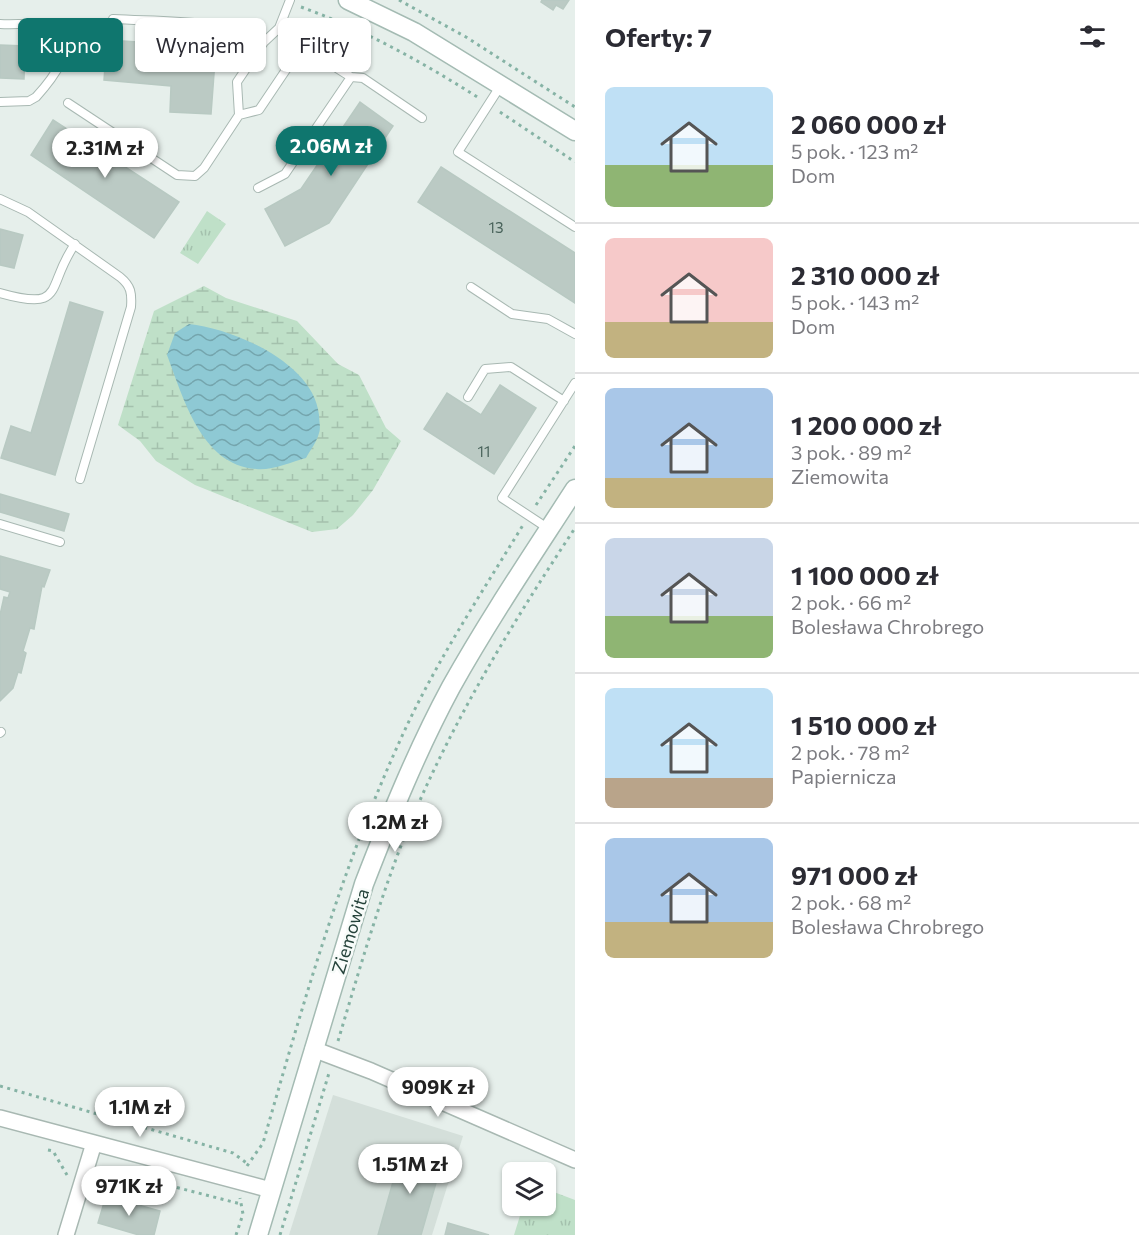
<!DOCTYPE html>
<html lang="pl">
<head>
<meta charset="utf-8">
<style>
	:root { --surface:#fff; --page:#f2f2f3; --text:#2b2b33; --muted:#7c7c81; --line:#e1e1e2; --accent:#0f766e }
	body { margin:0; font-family:Commissioner,sans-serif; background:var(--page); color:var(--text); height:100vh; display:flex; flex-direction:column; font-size:22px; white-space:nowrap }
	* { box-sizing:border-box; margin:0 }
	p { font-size:20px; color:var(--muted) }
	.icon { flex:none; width:33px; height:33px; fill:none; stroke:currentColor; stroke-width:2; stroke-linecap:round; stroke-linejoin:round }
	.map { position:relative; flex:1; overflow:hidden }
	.details { display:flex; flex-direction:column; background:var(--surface); width:564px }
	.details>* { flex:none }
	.banner { position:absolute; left:18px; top:18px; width:466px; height:54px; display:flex; gap:12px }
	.buttons { position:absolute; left:502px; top:1162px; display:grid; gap:12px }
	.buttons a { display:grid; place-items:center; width:54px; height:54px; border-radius:9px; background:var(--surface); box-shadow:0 2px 4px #0004; font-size:30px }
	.price { position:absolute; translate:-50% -51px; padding:0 14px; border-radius:21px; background:#fff; color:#222; font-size:20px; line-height:39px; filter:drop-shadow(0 2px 3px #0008) }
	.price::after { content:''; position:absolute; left:50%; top:36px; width:18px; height:14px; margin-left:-9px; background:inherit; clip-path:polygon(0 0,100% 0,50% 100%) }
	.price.selected { background:var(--accent); color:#fff }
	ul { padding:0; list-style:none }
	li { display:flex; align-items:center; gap:18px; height:150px; padding:0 30px }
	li+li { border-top:2px solid var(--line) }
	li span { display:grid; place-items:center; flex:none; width:168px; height:120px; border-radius:9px; color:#555 }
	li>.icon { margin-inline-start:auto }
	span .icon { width:72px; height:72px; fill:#fffc; stroke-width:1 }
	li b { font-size:26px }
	h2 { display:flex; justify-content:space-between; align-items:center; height:72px; padding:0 30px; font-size:26px }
	.chip { padding:0 21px; border-radius:9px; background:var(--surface); box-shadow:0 2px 4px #0004; font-size:21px; line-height:54px }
	.chip.selected { background:var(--accent); color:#fff }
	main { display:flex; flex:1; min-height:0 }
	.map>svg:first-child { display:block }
	.built { fill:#d4dfda }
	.grass { fill:url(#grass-tufts) }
	.wetland { fill:url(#wetland-marsh) }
	.water { fill:url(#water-waves) }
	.building { fill:#bbcac4; stroke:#b8c9c2; stroke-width:1.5 }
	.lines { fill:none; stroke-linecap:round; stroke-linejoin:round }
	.lane-casing { stroke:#a8b8b2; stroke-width:10 }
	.street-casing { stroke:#a8b8b2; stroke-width:18 }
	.secondary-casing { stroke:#a4bbb3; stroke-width:21 }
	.path { stroke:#86b3a5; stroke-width:3; stroke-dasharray:3 4.5; stroke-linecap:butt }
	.lane { stroke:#fff; stroke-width:8 }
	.street { stroke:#fff; stroke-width:15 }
	.secondary { stroke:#fff; stroke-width:18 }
	.labels { text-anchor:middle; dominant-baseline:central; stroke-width:5; stroke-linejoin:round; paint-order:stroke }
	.number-label { font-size:15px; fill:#4a645c }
	.street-label { font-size:18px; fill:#24423a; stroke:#f7fbf9 }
</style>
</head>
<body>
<main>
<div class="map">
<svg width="575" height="1235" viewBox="0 0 575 1235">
	<defs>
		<pattern id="grass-tufts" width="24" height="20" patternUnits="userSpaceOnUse" patternTransform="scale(1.5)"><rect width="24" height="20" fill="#bfe0c8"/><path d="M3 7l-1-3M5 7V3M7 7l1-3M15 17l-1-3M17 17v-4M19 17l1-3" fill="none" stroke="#a4c1ad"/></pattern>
		<pattern id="wetland-marsh" width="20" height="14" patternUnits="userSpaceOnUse" patternTransform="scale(1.5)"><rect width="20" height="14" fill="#bfe0c8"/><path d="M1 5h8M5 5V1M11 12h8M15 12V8" fill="none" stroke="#a4c1ad"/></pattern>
		<pattern id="water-waves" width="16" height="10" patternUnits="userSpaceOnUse" patternTransform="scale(1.5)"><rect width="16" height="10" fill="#8ec9d4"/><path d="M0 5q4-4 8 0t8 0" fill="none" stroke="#74a5ad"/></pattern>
	</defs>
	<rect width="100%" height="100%" fill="#e6efeb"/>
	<path class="built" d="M333,1095L463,1136L432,1235H289Z"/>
	<path class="grass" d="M207,211L226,224L198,264L180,253Z
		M546,1189L575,1200V1235H514L523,1206H546Z"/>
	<path class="wetland" d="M204,286L226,298L297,321L338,364L359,375L386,428L401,441L373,490L353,515L337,529L312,532L195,485L156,461L140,441L118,425L154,311Z"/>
	<path class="water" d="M189,324C234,329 314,363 319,415C319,420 321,428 319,433C317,442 310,450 306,458C291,462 271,471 256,469C201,465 183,397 167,355L175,333Z"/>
	<path class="building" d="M542,0H569L563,9L556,5L553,10L541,2Z
		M107,40L216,47L211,114L170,112L171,86L104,80Z
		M0,45L25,46L24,79L0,78Z
		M360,102L393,126L329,223L285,246L265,209L301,189Z
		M53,120L179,202L154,238L31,155Z
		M441,167L575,253V303L418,202Z
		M0,229L23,235L14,268L0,265Z
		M70,302L103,312L55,475L1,458L11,426L31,433Z
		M500,385L536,408L494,474L424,429L447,393L481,415Z
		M0,494L69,514L64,531L0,512Z
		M0,556L50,570L44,587L42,586L34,629L30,628L23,651L26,653L21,673L18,672L13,688L0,701V615L4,597L8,598L10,592L0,589Z
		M402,1150L442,1162L421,1235H378Z
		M106,1196L160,1211L154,1235H139L98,1223Z
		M448,1223L489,1235H445Z"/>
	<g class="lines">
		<defs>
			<path id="lane" d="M113,19C163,22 218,18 264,42
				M0,24C17,25 40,22 56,27C87,37 47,85 36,97L29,101L0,102
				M351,77L363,78L422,118
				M501,85L458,152L575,227
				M68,103L177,175L195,176L204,168L239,115L237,82L264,42L279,28L290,0
				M239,115L259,110L302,46L279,28
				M258,188L285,174L351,77L302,46
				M0,199L28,212L120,277C131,286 132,293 131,307L80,479
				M471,287L512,314L548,319L575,334
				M0,293C67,312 45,287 75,244
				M468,397L485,369L511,367L564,401
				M0,524L60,542
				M549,529L502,498L575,383
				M0,733L1,732"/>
			<path id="street" d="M313,1049L371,1071L575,1160
				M0,1118L271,1190
				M66,1235L94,1143"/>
			<path id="secondary" d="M348,0L414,32L575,131
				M258,1235L364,884C390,817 417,750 451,687C489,619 533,554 575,489"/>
		</defs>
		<use href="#lane" class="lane-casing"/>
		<use href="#street" class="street-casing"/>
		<use href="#secondary" class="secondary-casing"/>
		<path class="path" d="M399,0L466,37L575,107
			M301,7C365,30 422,62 479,98
			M500,112L575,162
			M536,505L575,446
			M338,1041C359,971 379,901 406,833C450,725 511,625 575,528
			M0,1086L233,1153L248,1164
			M48,1150L53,1151L67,1175
			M247,1166L263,1143C303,1004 342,866 403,734C436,662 481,594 523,525
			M99,1182L117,1172L241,1204
			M236,1235L243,1214L240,1198
			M280,1235L329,1073"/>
		<use href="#lane" class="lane"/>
		<use href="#street" class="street"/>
		<use href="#secondary" class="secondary"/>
	</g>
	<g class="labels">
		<g class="number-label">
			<text x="496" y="227">13</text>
			<text x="484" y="451">11</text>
		</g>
		<g class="street-label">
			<text transform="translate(350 931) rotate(-73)">Ziemowita</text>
		</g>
	</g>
</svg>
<div class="buttons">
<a><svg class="icon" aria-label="layers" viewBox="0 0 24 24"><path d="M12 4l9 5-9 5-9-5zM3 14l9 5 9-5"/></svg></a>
</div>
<b class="price selected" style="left:331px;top:177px">2.06M zł</b>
<b class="price" style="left:105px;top:179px">2.31M zł</b>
<b class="price" style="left:395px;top:853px">1.2M zł</b>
<b class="price" style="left:438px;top:1118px">909K zł</b>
<b class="price" style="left:140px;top:1138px">1.1M zł</b>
<b class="price" style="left:410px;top:1195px">1.51M zł</b>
<b class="price" style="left:129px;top:1217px">971K zł</b>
<div class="banner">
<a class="chip selected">Kupno</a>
<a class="chip">Wynajem</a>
<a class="chip">Filtry</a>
</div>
</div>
<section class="details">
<h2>Oferty: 7<svg class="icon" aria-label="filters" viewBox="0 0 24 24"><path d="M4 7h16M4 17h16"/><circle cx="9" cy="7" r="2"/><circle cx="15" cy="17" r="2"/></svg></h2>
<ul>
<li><span style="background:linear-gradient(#bfe0f5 65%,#8fb573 0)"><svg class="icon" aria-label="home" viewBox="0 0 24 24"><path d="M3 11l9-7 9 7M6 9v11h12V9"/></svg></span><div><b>2 060 000 zł</b><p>5 pok. · 123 m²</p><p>Dom</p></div></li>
<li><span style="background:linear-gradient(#f6c9c9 70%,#c2b280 0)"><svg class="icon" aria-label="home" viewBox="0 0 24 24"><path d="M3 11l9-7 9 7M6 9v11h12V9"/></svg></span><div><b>2 310 000 zł</b><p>5 pok. · 143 m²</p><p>Dom</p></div></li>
<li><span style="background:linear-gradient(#a9c7e8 75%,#c2b280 0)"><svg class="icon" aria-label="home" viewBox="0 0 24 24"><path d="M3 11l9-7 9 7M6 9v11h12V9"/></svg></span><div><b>1 200 000 zł</b><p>3 pok. · 89 m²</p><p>Ziemowita</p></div></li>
<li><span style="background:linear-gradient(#c9d6e8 65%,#8fb573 0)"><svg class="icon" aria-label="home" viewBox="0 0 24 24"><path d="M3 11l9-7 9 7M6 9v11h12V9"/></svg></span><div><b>1 100 000 zł</b><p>2 pok. · 66 m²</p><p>Bolesława Chrobrego</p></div></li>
<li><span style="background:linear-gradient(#bfe0f5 75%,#b9a48a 0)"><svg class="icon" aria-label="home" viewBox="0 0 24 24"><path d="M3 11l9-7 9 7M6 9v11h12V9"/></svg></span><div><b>1 510 000 zł</b><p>2 pok. · 78 m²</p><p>Papiernicza</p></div></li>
<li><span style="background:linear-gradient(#a9c7e8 70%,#c2b280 0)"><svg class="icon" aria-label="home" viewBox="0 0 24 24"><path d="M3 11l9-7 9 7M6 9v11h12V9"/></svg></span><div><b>971 000 zł</b><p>2 pok. · 68 m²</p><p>Bolesława Chrobrego</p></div></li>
</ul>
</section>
</main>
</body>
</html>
